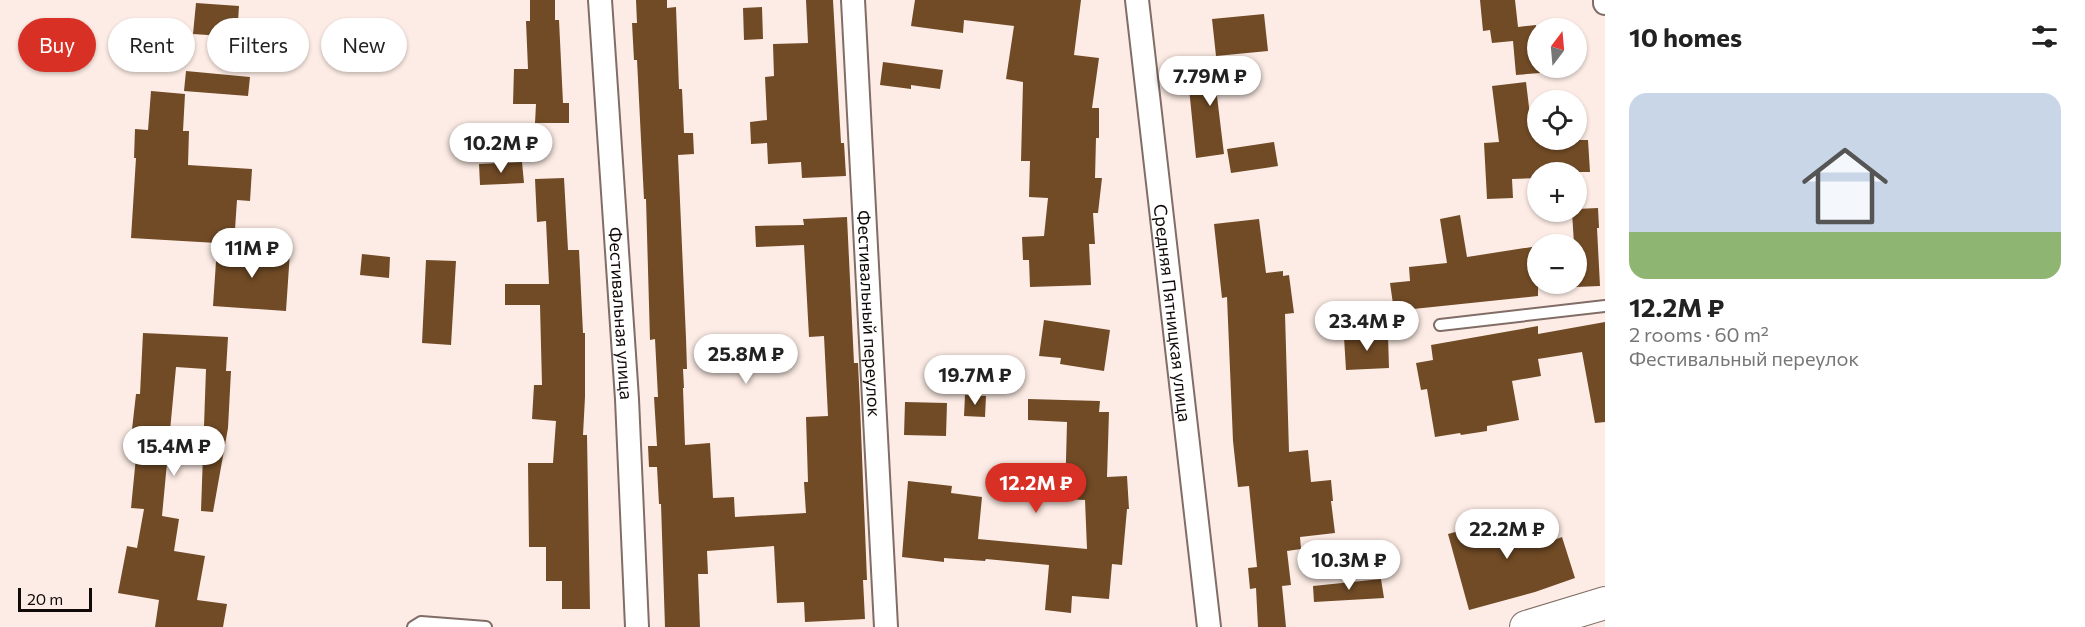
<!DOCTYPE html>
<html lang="en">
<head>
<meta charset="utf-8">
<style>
	:root { --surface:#fff; --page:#f6f6f6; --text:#222; --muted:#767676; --accent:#d93025 }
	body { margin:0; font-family:Commissioner,sans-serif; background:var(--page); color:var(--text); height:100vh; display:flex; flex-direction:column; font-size:22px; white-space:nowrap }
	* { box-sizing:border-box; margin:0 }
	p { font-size:20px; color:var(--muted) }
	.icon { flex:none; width:33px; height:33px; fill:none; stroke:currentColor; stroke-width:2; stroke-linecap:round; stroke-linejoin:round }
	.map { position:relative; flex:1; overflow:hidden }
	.panel { display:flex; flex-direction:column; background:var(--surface); width:480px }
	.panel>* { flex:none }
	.hud { position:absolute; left:18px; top:18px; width:570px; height:54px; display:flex; gap:12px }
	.needle { width:39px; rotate:16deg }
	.tools { position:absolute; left:1527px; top:18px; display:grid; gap:12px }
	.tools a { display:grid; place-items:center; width:60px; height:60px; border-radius:50%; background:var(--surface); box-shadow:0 2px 4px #0004; font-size:30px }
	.scale { position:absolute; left:18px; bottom:15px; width:74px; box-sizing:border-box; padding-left:6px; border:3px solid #110a08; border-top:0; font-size:16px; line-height:21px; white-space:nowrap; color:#110a08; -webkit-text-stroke:4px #fdece5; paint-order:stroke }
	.price { position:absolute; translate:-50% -51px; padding:0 14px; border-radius:21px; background:#fff; color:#222; font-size:20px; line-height:39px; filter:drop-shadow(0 2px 3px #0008) }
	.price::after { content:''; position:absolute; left:50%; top:36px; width:18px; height:14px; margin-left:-9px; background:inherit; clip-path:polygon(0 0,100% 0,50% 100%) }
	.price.active { background:var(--accent); color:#fff }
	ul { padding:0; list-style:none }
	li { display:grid; align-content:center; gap:12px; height:318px; padding:0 24px }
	li span { display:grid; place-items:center; height:186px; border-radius:18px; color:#555 }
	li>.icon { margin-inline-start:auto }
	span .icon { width:108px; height:108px; fill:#fffc; stroke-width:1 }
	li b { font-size:26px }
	h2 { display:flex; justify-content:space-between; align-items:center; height:72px; padding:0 24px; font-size:26px }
	.pill { padding:0 21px; border-radius:27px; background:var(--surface); box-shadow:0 2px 4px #0004; font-size:21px; line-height:54px }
	.pill.active { background:var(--accent); color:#fff }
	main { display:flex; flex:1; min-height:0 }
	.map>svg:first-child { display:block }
	.building { fill:#714b26 }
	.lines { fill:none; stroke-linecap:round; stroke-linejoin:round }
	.lane-casing { stroke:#806d65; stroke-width:14 }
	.street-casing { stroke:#806d65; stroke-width:26 }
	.secondary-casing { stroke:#806d65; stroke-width:34 }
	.lane { stroke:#fff; stroke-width:10 }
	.street { stroke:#fff; stroke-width:22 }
	.secondary { stroke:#fff; stroke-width:32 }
	.labels { text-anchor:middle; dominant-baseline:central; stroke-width:6; stroke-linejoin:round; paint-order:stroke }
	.street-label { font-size:18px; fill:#110a08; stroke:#fdece5 }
</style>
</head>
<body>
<main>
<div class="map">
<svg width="1605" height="627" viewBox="0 0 1605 627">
	<rect width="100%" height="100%" fill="#fdece5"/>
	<path class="building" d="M530,0H555V20H559L563,103H569V123H535L536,104H513L514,69H528L526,21H530Z
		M636,0H667V8L676,7L679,89H682L684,133H693L694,154L678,155L686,338L687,369H683L684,388H683L685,445L710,443L713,498L734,497L735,517L806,513L804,482H808L806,417L828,416L824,336L809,337L804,245L756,247L755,226L804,225L803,219L847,217L854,363H858L860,406L867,580H863L865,619L805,622L804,602L777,603L774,546L707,551L708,574H698L700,627H665L661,504H659L657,467H649L648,446H657L654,397H658L655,339L650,340L646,199H644L637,60H634L632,23H637Z
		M806,0H833L841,143H844L846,176L802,178L801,162L768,164L767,143L751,144L750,122L767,120L765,77L774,76L773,44L808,43Z
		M915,0H1081L1074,55L1099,58L1092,108H1099V138H1096L1095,178H1102L1098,213H1093L1095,244H1089L1091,285L1030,287L1029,260H1023L1022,237L1044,236L1048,198L1029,197L1030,161H1021L1023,82L1006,79L1014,26L964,20L963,33L911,26Z
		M1480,0H1515L1518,27L1536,25L1538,68H1540V73L1516,75L1513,41L1492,43L1490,30L1483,31Z
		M196,3L239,6L237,37L193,34Z
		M762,7L763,39L744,40L743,8Z
		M1264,14L1268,51L1216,56L1212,19Z
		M1230,56L1233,86L1216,88L1224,154L1196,158L1189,88L1207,87L1204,58Z
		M883,62L943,70L940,89L911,85V89L880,85Z
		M186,71L250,77L248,96L184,91Z
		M1526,82L1532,132H1538V140H1588L1590,172H1538V178L1512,179L1513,198L1487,199L1484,143L1499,142L1492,86Z
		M151,91L185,94L183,131H189L188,165L252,169L250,201L237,200L234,244L131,238L136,158H134L135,129L148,130Z
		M1274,142L1278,166L1231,173L1227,149Z
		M522,162L524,183L480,185L479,164Z
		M564,178L568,250H579L583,333H585V397L583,435H587L590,609H562V581H546V547H529L528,463H553L556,421L532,419L534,385H542L540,305H505V284H549L546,221L537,222L535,179Z
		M1598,208L1599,228H1597L1600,286L1576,287V244H1574L1572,212H1576V209Z
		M1460,215L1467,257L1538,246V296L1394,311L1390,283L1410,281L1409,267L1447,263L1440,219Z
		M1259,219L1266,273L1283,271V276L1289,275L1294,313L1285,314L1289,452L1308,450L1311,482L1331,480L1333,501H1331L1335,533L1300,537L1301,549L1287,551L1291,585L1282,586L1286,627H1258L1256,588L1250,589L1248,568L1257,567L1249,486L1238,487L1233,441L1227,297L1222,298L1214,224Z
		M217,247L290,252L286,311L213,306Z
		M362,254L390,257L389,278L360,275Z
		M426,260L456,261L451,345L422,343Z
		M1044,320L1110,330L1104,371L1060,364L1061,358L1039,356Z
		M1605,322V422L1595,423L1582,352L1538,359L1541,376L1512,381L1519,420L1487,426V431L1461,435L1460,433L1435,437L1427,389L1421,390L1416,363L1433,360L1431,345L1538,326V334Z
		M143,333L228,337L226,371H231L228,428L213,512L201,511L206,369L176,367L162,516L179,519L174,551L205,556L197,600L227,604L223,627H155L159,600L118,593L127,546L137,548L144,509L131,508L136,457L129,456L136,394H140Z
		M1388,335L1389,368L1346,370L1344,337Z
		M730,346H752L753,368L731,369Z
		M965,395L986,396L985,417L964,416Z
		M1028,399L1100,401L1099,412H1109L1107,477L1127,476L1129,509H1127L1122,565L1112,564L1109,599L1072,596L1071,613L1045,610L1049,565L986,559L985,561L944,558V562L902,557L908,481L952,486L951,493L982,497L978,539L1087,549L1085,500L1065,499L1067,422L1028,420Z
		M905,402L947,403L946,436L904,435Z
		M1496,510L1500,524L1533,515L1541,545L1562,537L1575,578L1535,592L1469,610L1448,534L1480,525L1477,516Z
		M1381,579L1384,598L1314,602L1313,586Z"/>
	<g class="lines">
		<defs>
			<path id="lane" d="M1440,325L1605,306
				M413,627L421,622L486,627"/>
			<g id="street">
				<path id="s1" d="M600,0L627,399L637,627"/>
				<path id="s2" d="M853,0L886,627"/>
				<path id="s3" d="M1137,0L1209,627"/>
				<path d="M1605,0V3"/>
			</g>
			<path id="secondary" d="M1526,627L1605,603"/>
		</defs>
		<use href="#lane" class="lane-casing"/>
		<use href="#street" class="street-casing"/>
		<use href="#secondary" class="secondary-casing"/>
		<use href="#lane" class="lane"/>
		<use href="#street" class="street"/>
		<use href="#secondary" class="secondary"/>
	</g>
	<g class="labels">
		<g class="street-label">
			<text stroke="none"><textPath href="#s1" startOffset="314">Фестивальная улица</textPath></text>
			<text stroke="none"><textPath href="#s2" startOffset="314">Фестивальный переулок</textPath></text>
			<text stroke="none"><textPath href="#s3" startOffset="315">Средняя Пятницкая улица</textPath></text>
		</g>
	</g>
</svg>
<div class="tools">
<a><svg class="needle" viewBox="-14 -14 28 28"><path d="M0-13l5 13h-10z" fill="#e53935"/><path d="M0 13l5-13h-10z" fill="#767676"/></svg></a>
<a><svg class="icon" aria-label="locate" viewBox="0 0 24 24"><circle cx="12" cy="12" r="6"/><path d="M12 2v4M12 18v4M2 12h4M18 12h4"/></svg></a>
<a>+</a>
<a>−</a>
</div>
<div class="scale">20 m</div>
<b class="price" style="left:1210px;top:107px">7.79M ₽</b>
<b class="price" style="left:501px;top:174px">10.2M ₽</b>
<b class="price" style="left:252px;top:279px">11M ₽</b>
<b class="price" style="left:1367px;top:352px">23.4M ₽</b>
<b class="price" style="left:746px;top:385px">25.8M ₽</b>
<b class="price" style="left:975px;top:406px">19.7M ₽</b>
<b class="price" style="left:174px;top:477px">15.4M ₽</b>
<b class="price active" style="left:1036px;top:514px">12.2M ₽</b>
<b class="price" style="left:1507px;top:560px">22.2M ₽</b>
<b class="price" style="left:1349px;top:591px">10.3M ₽</b>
<div class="hud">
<a class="pill active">Buy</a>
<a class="pill">Rent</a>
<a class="pill">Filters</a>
<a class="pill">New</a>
</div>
</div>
<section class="panel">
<h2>10 homes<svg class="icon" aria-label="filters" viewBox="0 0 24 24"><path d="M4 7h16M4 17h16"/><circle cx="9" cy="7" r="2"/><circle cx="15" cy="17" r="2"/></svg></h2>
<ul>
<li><span style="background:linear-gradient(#c9d6e8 75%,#8fb573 0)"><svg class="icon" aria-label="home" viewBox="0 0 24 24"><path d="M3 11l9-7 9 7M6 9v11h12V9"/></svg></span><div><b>12.2M ₽</b><p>2 rooms · 60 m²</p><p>Фестивальный переулок</p></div></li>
</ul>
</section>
</main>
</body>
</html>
